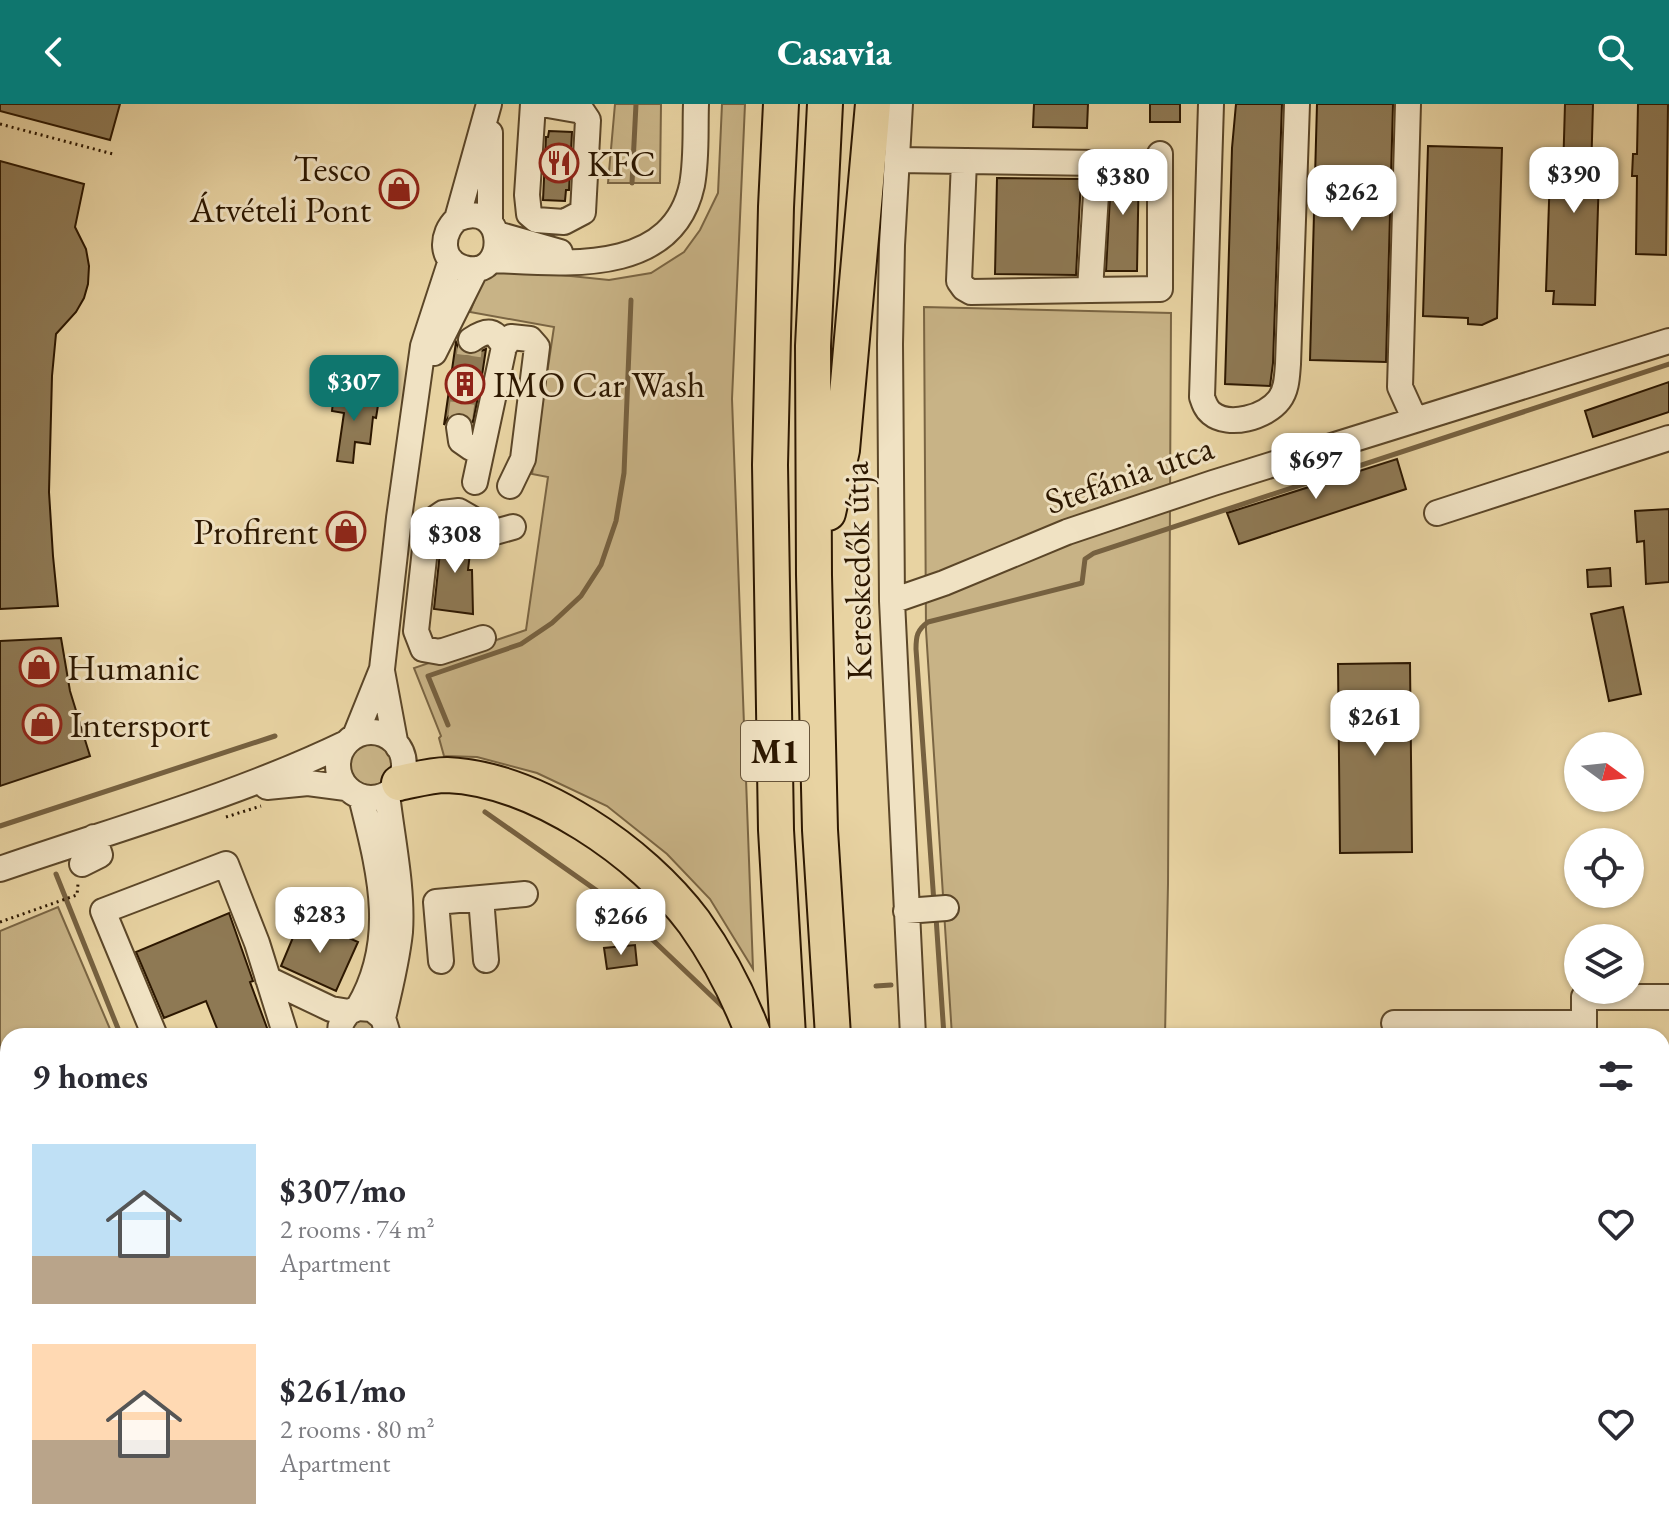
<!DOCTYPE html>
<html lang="en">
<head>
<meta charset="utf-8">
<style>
	:root { --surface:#fff; --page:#f7f7f7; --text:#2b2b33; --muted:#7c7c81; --accent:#0f766e }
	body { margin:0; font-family:"EB Garamond",serif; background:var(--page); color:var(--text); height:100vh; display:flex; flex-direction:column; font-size:30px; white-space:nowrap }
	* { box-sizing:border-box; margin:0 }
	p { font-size:26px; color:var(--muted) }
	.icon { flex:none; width:44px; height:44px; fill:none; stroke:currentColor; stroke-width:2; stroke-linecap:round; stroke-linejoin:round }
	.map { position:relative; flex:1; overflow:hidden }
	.details { position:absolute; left:0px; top:924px; width:1670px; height:512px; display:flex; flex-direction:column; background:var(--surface); border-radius:24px 24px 0 0; box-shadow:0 2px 6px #0004 }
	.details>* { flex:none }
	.needle { width:52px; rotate:105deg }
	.buttons { position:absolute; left:1564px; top:628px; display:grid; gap:16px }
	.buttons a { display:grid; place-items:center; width:80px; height:80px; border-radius:50%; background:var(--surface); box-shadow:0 2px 6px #0004; font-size:40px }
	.price { position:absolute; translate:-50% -68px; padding:0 18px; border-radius:16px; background:#fff; color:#222; font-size:26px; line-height:52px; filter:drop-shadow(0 2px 4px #0008) }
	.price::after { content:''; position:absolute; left:50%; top:48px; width:24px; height:18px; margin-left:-12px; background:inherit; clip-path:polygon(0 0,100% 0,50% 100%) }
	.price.on { background:var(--accent); color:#fff }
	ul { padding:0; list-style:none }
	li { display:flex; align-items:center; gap:24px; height:200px; padding:0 32px }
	li span { display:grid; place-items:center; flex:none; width:224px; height:160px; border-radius:0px; color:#555 }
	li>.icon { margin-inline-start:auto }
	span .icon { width:96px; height:96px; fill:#fffc; stroke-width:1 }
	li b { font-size:34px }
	h2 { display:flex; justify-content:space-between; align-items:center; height:96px; padding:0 32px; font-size:34px }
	header { display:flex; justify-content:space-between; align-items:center; height:104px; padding:0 32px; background:var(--accent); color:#fff; font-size:36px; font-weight:800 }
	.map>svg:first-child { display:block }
	.green { fill:#c8b386; stroke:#7a6543; stroke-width:2 }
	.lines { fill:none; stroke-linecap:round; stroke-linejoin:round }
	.stream { stroke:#766140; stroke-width:5 }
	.building { fill:#8e7954; stroke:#2c1700; stroke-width:2 }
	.minor-tunnel { stroke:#c2ad82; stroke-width:24; stroke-dasharray:24 12; stroke-linecap:butt }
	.minor-casing { stroke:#5b4628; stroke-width:28 }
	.highway-casing { stroke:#2c1700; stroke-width:38 }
	.path { stroke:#2c1700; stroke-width:3; stroke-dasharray:2 4; stroke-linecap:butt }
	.minor { stroke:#f0e2c3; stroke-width:24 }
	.highway { stroke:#e8d3a2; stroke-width:34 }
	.labels { text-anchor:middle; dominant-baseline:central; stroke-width:6; stroke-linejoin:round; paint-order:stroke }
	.shield { fill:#f0e2c3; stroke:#67543a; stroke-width:2 }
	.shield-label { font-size:34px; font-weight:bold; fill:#2c1700 }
	.poi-label { font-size:36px; fill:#2c1700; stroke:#f0e2c3; text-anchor:start }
	.street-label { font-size:36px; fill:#2c1700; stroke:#f0e2c3 }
</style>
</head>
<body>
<header><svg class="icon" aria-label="back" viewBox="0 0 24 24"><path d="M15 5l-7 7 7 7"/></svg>Casavia<svg class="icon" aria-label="search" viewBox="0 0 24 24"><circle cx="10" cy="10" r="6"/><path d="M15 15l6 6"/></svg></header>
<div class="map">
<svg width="1669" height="1436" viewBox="0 0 1669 1436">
	<rect width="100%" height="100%" fill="#e8d3a2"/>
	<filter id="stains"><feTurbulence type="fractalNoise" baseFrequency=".0025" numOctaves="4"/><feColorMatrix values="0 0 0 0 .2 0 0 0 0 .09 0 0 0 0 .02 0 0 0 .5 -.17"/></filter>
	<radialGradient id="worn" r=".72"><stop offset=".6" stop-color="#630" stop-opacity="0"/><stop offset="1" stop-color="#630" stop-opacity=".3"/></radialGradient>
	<path class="green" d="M615,0H661L660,79H608Z
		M722,0H745L732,295L753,865L710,795L667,750L607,702L537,669L477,653L444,652L439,634L441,632L414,564L526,526L548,373L532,370L554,223L470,208L483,175L504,165L609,176L651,169L684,148L700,126L718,89Z
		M924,203L1171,209L1168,780L1165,932H952L926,526Z
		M350 660a21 21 0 1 1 42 0a21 21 0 1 1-42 0Z
		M58,803L113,932H8V1428H324L327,1436H0V827Z
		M362,915C371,916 378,922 375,932H352C351,922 353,919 362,915Z
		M1005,1428H1385V1436H1007Z"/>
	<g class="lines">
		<path class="stream" d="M632,79L636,0
			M448,621L428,572L521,540L552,519L581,492L601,461L616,417L624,369L631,196
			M485,708L613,798L723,903
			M0,722L275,632
			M56,770L121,932
			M934,799L916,545C916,532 917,526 928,518L1082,479L1085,455L1094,449L1669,260
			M936,813L944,932
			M876,882L891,881
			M321,1428L324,1436
			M993,1428L994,1436"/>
	</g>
	<path class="building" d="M0,0H120L110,36L0,7Z
		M1034,0H1088L1087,24L1033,23Z
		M1150,0H1180V18H1150Z
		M1236,0H1282L1273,259L1270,282L1225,280L1232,44Z
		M1317,0H1393L1386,258L1310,256Z
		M1565,0H1593L1591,70H1599L1595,201L1553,200L1554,187H1546L1550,69H1563Z
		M1638,0H1668L1666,151L1636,150L1637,72H1632L1633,50H1637Z
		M549,27L572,28L569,86H566L565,97L543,96L546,33H548Z
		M1428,42L1502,44L1497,214L1482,221L1468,220V214L1423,212Z
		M1112,56H1139L1137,167H1106Z
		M0,57L84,80L75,123L86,145L89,162L88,180L84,194L76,208L56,230L52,272L49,388L53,452L58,502L0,505Z
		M391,72L414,78L408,97L385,91Z
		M997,74L1081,75L1076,171L995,170Z
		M456,238L459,245L465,250L472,251L486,245L481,278L473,318L465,309L458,308L449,312L444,321Z
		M1669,278V308L1593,333L1585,307Z
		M334,289L379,295L376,314L373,313L370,340L355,338L353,359L337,357L344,309L332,307Z
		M1397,355L1406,385L1239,440L1227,409Z
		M1669,405V478L1646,480L1644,437L1637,438L1635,407Z
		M442,429L472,432L468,466H472L473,510L434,505Z
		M1610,464L1611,482L1588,483L1587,466Z
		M1623,503L1641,590L1609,597L1591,510Z
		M61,534L70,587L90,652L0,682V537Z
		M1410,559L1412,748L1340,749L1338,560Z
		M229,809L253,877L250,878L270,932H220L206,897L164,914L136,848Z
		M318,820L358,838L336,887L281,862L294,831Z
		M635,841L637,861L607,865L604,844Z"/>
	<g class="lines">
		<path class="minor-tunnel" d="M459,323L471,236"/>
		<defs>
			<path id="minor" d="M533,0L527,91L529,110L536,116L564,118L583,108L588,16L582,7L542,0
				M900,0L892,141L890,240L892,497L913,932
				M1211,0L1202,293C1204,299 1206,305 1211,309C1229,324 1266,313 1279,296C1287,286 1287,272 1288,260L1297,0
				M1408,0L1400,283L1415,316
				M490,29V119
				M897,56L1098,59L1090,186L971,188L964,184L959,177L964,57
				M457,115C508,93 509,177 464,164C440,158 440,130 457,115L489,0
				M497,130L560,148
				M492,156C563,159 672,173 692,81C697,54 695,27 696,0
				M1090,186L1160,185V50
				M471,236C487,225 495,225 504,243
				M434,249L476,165
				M459,323L461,337L471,344H482
				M475,378L504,243L511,233L530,235L537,243L523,355L510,382
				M1437,409L1669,334
				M892,497L944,479L1067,428L1213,379L1669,237
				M483,534L440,548L423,545L416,527L427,427L430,418L443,409L459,407L495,428L513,423
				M382,567L395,637L398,643
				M338 661a33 33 0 1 1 66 0a33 33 0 1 1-66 0Z
				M355,632L382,565L399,414L423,242L451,156
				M267,683L308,679L346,684
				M82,760L100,751L94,733
				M0,765C116,725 236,692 346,639
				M481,794L486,856
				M906,807L946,804
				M441,857L436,798L525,790
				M268,875L331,905L349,908L358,904L372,905L383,914L387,927L385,932
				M358,904C399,835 379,766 361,693
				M383,914C390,885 397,857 400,828C403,784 392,734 387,690
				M1394,919H1584
				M155,932L103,807L226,760L257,839L286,932
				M341,932C338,922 343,915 349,908
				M1584,932V893H1669
				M1662,1173H1669
				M359,1428L362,1436
				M964,1428L965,1436"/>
			<path id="highway" d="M781,0L776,103L770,361L776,726L788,932
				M825,0L813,242L814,471L820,726L833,932
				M828,409L842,346L873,0
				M399,679C414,676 431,671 447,671C536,675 642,748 694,818C719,853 739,892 754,932
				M839,1428L840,1436
				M885,1428L886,1436"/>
		</defs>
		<use href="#minor" class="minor-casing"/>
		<use href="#highway" class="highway-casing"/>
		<path class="path" d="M0,20L113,50
			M226,713L261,702
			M0,818L77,791L78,780
			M0,1139H8
			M258,1428L262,1436"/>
		<use href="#minor" class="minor"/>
		<use href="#highway" class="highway"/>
	</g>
	<defs>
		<symbol id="restaurant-ring" viewBox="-11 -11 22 22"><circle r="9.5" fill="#f0e2c3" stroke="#8f2418" stroke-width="1.5"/><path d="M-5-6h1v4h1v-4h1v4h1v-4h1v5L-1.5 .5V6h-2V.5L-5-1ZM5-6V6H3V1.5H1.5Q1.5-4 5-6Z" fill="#8f2418"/></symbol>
		<symbol id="shop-ring" viewBox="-11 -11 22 22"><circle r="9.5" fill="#f0e2c3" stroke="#8f2418" stroke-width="1.5"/><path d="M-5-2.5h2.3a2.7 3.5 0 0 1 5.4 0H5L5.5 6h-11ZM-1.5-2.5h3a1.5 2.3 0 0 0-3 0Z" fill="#8f2418"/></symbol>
		<symbol id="building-ring" viewBox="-11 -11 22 22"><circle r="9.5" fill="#f0e2c3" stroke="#8f2418" stroke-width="1.5"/><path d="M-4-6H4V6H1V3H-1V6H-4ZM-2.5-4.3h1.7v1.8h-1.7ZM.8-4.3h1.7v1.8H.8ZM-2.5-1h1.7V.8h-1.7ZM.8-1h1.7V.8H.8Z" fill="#8f2418"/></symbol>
	</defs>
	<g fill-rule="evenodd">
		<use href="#restaurant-ring" x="537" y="37" width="44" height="44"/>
		<use href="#shop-ring" x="377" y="63" width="44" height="44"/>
		<use href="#building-ring" x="443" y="258" width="44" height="44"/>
		<use href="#shop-ring" x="324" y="405" width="44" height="44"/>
		<use href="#shop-ring" x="17" y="541" width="44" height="44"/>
		<use href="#shop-ring" x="20" y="598" width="44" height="44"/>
	</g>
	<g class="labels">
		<rect class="shield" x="741" y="617" width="68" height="60" rx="6"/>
		<g class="shield-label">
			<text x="775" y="647">M1</text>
		</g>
		<g class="poi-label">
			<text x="587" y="59">KFC</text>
			<text x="371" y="64" text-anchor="end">Tesco<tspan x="371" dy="41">Átvételi Pont</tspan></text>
			<text x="493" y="280">IMO Car Wash</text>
			<text x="318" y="427" text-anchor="end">Profirent</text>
			<text x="67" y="563">Humanic</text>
			<text x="70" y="620">Intersport</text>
		</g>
		<g class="street-label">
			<text transform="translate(1129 370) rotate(-19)">Stefánia utca</text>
			<text transform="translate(857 467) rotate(-91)">Kereskedők útja</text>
		</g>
	</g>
	<rect width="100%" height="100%" filter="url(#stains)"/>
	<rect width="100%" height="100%" fill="url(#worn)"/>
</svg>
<div class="buttons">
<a><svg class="needle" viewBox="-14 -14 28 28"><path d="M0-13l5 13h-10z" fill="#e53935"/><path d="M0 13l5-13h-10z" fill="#7c7c81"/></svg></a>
<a><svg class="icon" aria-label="locate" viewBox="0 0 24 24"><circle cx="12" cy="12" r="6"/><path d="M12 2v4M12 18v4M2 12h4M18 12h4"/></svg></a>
<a><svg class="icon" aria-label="layers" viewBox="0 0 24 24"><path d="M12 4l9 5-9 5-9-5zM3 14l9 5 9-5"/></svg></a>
</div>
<b class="price" style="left:1574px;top:111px">$390</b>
<b class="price" style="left:1123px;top:113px">$380</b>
<b class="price" style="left:1352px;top:129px">$262</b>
<b class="price on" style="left:354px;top:319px">$307</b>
<b class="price" style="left:1316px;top:397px">$697</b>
<b class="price" style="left:455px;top:471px">$308</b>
<b class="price" style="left:1375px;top:654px">$261</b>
<b class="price" style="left:320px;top:851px">$283</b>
<b class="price" style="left:621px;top:853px">$266</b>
<section class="details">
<h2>9 homes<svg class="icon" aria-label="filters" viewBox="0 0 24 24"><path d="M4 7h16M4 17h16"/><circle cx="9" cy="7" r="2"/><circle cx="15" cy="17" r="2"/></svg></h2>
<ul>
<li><span style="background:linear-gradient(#bfe0f5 70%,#b9a48a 0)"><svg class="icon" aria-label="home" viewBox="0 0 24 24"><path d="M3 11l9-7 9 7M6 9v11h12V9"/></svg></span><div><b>$307/mo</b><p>2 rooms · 74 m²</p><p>Apartment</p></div><svg class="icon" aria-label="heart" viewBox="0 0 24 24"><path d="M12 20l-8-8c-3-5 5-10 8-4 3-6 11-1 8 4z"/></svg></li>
<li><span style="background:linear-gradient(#ffd9b3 60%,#b9a48a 0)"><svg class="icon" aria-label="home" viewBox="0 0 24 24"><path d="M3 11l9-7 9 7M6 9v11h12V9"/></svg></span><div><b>$261/mo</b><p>2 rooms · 80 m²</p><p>Apartment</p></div><svg class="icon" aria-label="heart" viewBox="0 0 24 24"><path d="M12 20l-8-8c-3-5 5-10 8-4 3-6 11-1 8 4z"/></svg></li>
</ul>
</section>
</div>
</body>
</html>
